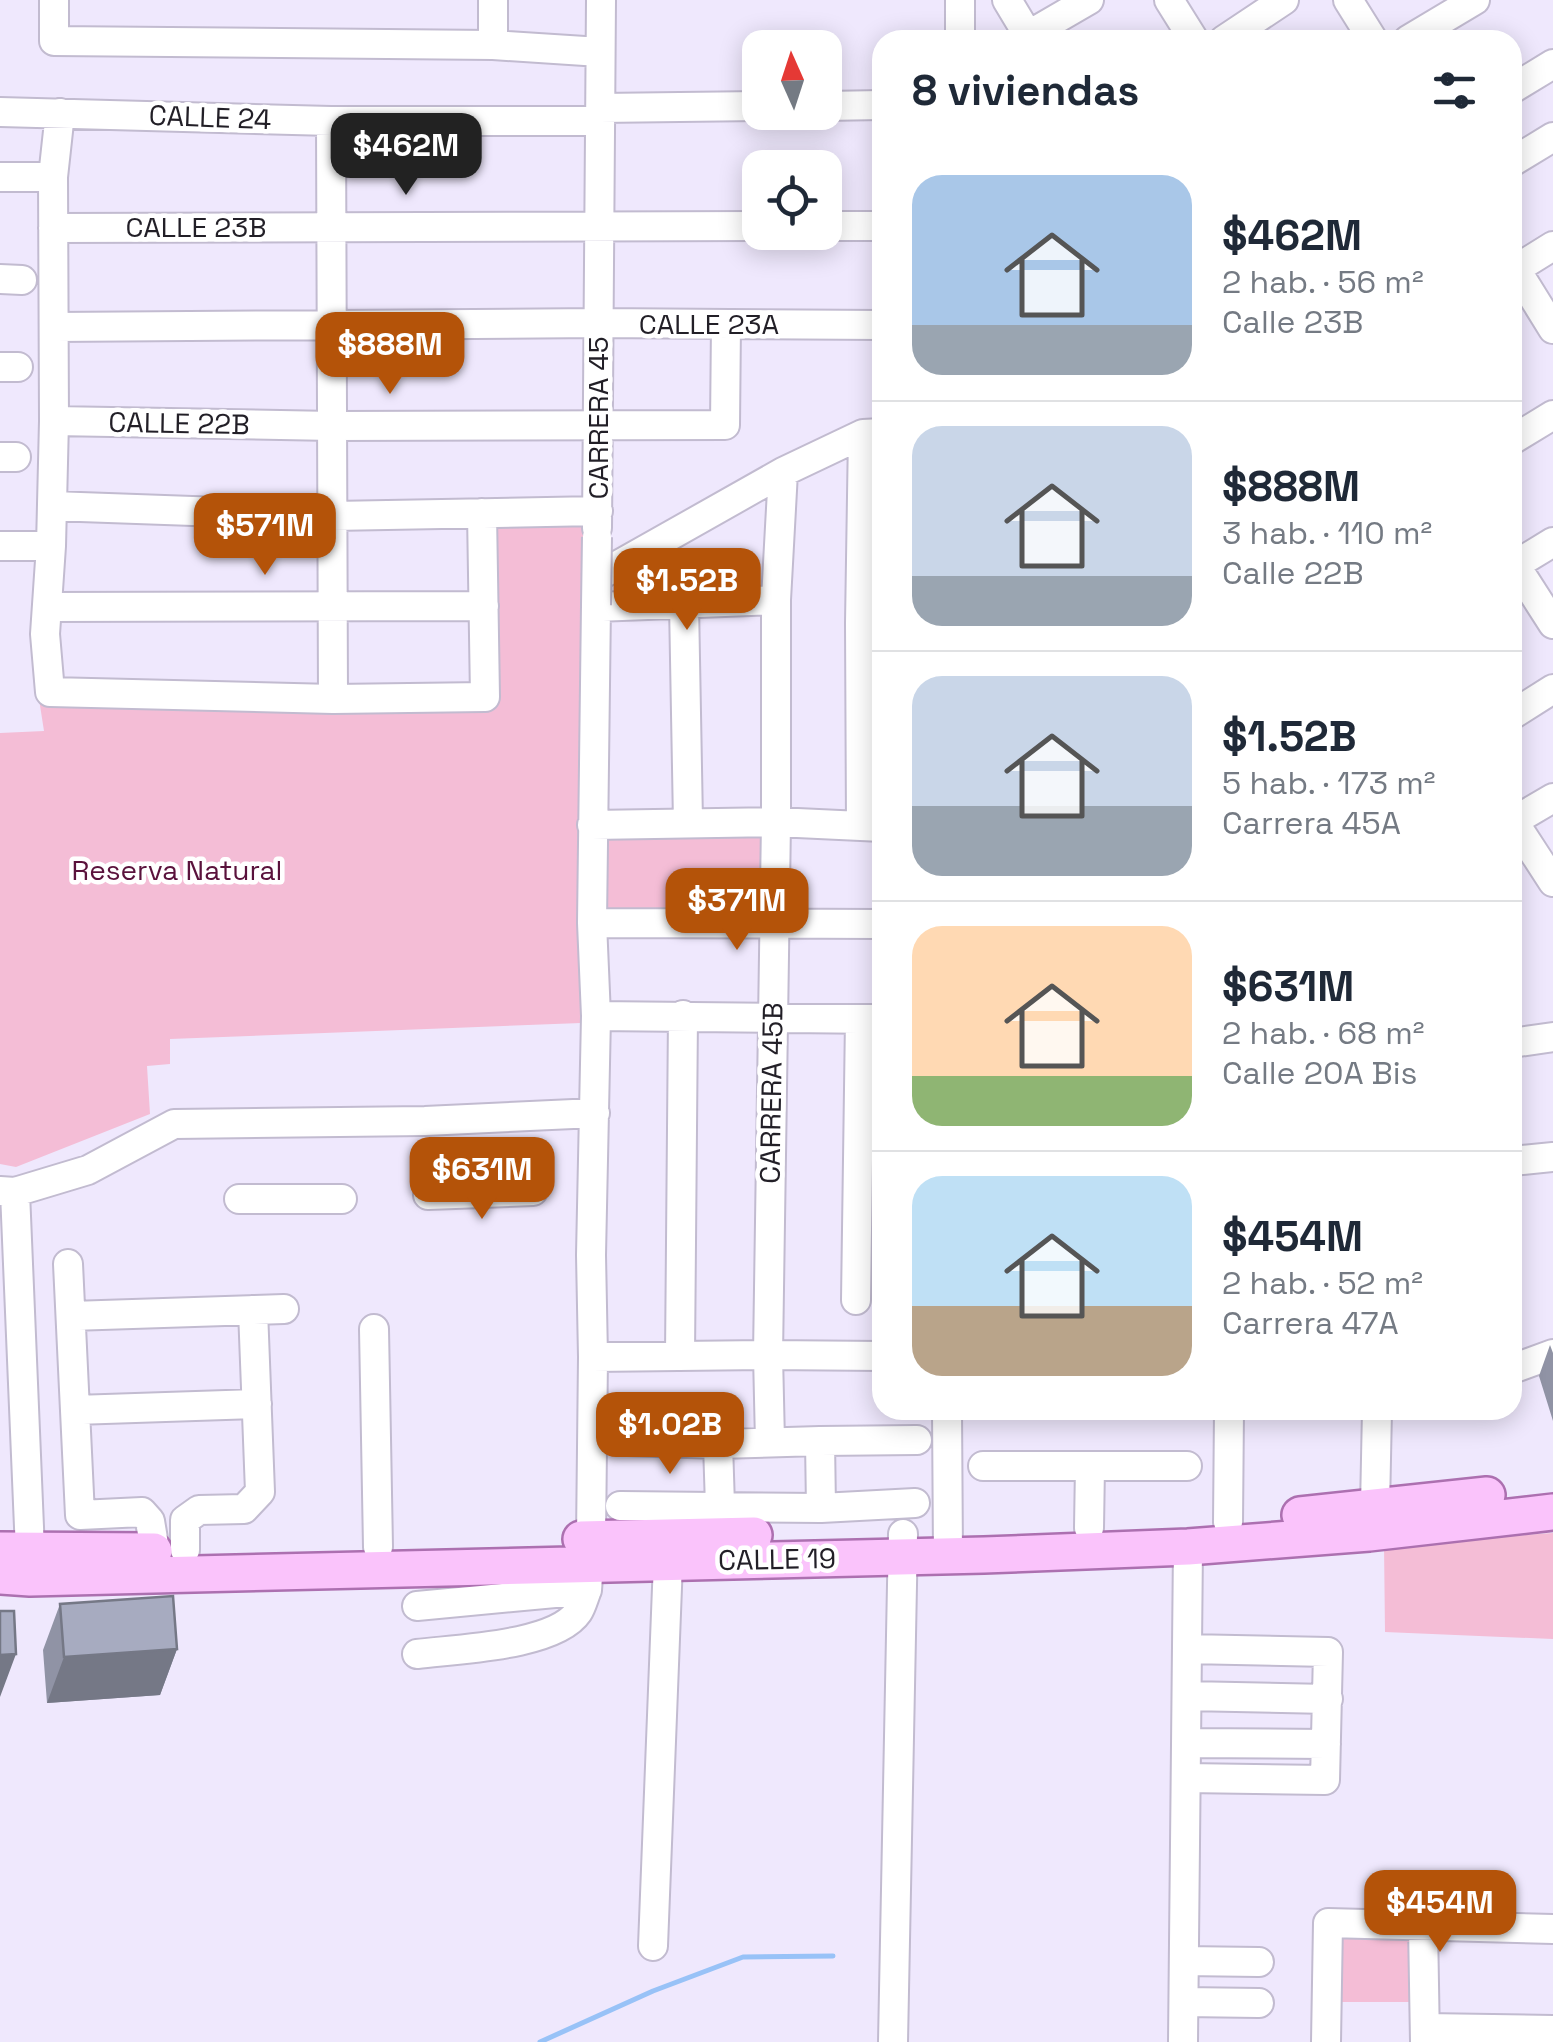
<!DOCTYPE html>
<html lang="es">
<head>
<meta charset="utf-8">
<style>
	:root { --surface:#fff; --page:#f6f6f7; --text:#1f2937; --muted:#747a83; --line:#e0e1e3; --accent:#b45309 }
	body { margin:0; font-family:"Space Grotesk",sans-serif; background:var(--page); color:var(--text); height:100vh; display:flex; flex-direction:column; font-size:38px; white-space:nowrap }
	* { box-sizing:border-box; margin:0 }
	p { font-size:32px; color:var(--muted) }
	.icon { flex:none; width:55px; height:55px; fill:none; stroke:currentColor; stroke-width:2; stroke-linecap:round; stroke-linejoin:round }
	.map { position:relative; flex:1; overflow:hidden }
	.sheet { position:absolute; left:872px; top:30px; width:650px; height:1390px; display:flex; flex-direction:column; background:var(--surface); border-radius:30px; box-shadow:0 5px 25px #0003 }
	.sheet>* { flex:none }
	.needle { width:65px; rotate:357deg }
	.tools { position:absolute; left:742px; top:30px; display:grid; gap:20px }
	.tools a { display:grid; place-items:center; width:100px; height:100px; border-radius:20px; background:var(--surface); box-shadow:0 5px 25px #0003; font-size:50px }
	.price { position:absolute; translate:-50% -85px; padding:0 22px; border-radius:20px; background:var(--accent); color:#fff; font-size:32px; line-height:65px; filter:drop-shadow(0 2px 5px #0008) }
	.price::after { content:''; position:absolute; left:50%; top:60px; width:30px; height:22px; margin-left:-15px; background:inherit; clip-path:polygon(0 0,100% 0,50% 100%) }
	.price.on { background:#222; color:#fff }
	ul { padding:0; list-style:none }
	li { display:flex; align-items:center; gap:30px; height:250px; padding:0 40px }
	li+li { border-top:2px solid var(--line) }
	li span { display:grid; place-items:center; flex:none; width:280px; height:200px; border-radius:30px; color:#555 }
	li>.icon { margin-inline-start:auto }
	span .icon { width:120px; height:120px; fill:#fffc; stroke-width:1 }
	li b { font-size:42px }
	h2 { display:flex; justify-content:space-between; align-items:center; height:120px; padding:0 40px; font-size:42px }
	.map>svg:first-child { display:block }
	.green { fill:#f4bdd6 }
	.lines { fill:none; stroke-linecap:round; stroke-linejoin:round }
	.stream { stroke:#98c2f7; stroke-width:5 }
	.minor-casing { stroke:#c2bbd0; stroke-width:32 }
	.major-casing { stroke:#ac70b0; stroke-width:40 }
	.minor { stroke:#fff; stroke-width:28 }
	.major { stroke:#fac3fb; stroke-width:35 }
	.minor-bridge-casing { stroke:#c2bbd0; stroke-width:32; stroke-linecap:butt }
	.minor-bridge { stroke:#fff; stroke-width:28 }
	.wall { fill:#9093a5 }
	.shaded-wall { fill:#757886 }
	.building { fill:#a7abc0; stroke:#757886; stroke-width:2.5 }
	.labels { text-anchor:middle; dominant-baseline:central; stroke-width:9; stroke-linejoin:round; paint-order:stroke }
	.street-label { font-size:28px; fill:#221f27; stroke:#fff }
	.park-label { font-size:28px; fill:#5a123c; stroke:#fff }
</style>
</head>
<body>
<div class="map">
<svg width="1553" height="2042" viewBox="0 0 1553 2042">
	<rect width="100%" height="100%" fill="#efe8fd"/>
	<path class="green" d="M586,522L581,1023L170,1039V1064L147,1066L150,1114L16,1167L0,1164V733L44,731L39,699L496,705L494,526Z
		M768,825V908H685L605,911L603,830Z
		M1553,1533V1639L1385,1632L1384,1545Z
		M1339,1934L1412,1935L1413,2002H1338Z"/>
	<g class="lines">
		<path class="stream" d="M540,2042L653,1991L743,1957L833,1956"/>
		<defs>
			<path id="minor" d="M54,0V41L493,45L600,52
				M493,0V45
				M960,0V40
				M1007,0L1031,40
				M1169,0L1194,40
				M1348,0L1373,40
				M1020,40L1089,0
				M1224,40L1284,0
				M1408,40L1475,0
				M1512,89L1553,64
				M825,106L882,105
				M600,108L760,106
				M0,112L331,121H600
				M60,113L53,177L54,421L51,546L45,634L50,692L333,699L485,697L482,513
				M331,121L333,699
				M1512,162L1553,137
				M0,177H53
				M825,226H882
				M53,228L760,226
				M1512,263L1553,329
				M1516,269L1553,246
				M0,279L22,280
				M55,327L599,323L882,325
				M0,367H18
				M54,421L333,426L725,425L726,324
				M1512,440L1553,415
				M0,457H16
				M52,506L333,516L598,511
				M597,528L601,0
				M0,546H51
				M1512,560L1553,624
				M1512,567L1553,542
				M597,577L783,472L863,434L882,433
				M684,604L688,822
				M47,607L484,606
				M596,607L776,600
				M1512,715L1553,689
				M1512,819L1553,882
				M1514,821L1553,798
				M592,825L776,822L882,827
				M861,826L860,623L863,434
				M592,923L882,924
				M596,1016L592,923L596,605
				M1512,1043L1553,1037
				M1512,1161L1553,1157
				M0,1191L15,1192L88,1170L174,1124L425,1121L595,1113
				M15,1192L30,1551
				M428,1195L533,1191
				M239,1199H342
				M68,1264L80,1515L142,1512L150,1521L155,1551
				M856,1300L860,1019
				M71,1316L284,1309
				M374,1329L378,1547
				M680,1356L683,1015
				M593,1357L768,1355L882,1356
				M1512,1369L1553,1354
				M75,1410L257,1404
				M947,1410L948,1555
				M627,1441L718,1444
				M820,1441L917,1440
				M770,1442L768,1355L776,822V600L783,472
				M983,1466H1187
				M620,1506L821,1508L820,1441L718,1444L720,1506
				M1375,1507L1377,1410
				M821,1508L915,1503
				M1228,1522L1229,1410
				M1089,1528L1090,1466
				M591,1538L593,1357L591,1255L596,1016L882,1019
				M185,1550V1520L199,1510L244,1509L260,1492L253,1310
				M417,1606L587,1590L589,1563
				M417,1654C457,1649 555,1646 578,1612C582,1606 584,1597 587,1590
				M1187,1696L1328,1699
				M1186,1743L1326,1744
				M1186,1778L1325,1780L1328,1652L1187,1649
				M1423,1926L1425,2042
				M653,1946L668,1562
				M1184,1961L1259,1962
				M1184,2002L1259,2003
				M1425,2028L1553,2030
				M893,2042L903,1534
				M1183,2042L1188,1547
				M1326,2042L1328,1923L1553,1929"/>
			<path id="major" d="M1300,1515L1487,1495
				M581,1539L754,1535
				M0,1550L154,1551
				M0,1576L30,1578L984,1555L1188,1547L1369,1533L1553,1512"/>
		</defs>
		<use href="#minor" class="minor-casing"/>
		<use href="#major" class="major-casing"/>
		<use href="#minor" class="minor"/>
		<use href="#major" class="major"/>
		<defs>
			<path id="minor-bridge" d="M596,605L597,537"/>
		</defs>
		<use href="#minor-bridge" class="minor-bridge-casing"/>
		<use href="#minor-bridge" class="minor-bridge"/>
	</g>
	<path class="wall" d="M1550,1345L1553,1353V1421L1539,1376Z
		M60,1604L177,1649L160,1695L47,1703L43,1650Z"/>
	<path class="shaded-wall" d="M177,1649L160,1695L47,1703L64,1657Z
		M16,1654L0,1697V1655Z"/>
	<path class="building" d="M173,1596L177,1649L64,1657L60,1604Z
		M0,1611H14L16,1654L0,1655Z"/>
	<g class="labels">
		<g class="street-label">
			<text transform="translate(210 117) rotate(2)">CALLE 24</text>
			<text x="196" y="227">CALLE 23B</text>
			<text x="709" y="324">CALLE 23A</text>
			<text transform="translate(598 418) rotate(-90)">CARRERA 45</text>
			<text transform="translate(179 423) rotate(1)">CALLE 22B</text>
			<text transform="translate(771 1093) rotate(-89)">CARRERA 45B</text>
			<text transform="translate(777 1559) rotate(-1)">CALLE 19</text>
		</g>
		<g class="park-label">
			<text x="177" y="870">Reserva Natural</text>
		</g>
	</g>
</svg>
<div class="tools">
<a><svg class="needle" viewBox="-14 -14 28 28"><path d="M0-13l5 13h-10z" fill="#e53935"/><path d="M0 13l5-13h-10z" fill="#747a83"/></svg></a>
<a><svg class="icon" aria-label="locate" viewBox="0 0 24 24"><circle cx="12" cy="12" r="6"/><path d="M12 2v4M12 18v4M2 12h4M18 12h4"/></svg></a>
</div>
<b class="price on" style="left:406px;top:198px">$462M</b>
<b class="price" style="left:390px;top:397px">$888M</b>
<b class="price" style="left:265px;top:578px">$571M</b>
<b class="price" style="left:687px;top:633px">$1.52B</b>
<b class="price" style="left:737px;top:953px">$371M</b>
<b class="price" style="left:482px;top:1222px">$631M</b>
<b class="price" style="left:670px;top:1477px">$1.02B</b>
<b class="price" style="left:1440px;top:1955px">$454M</b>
<section class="sheet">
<h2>8 viviendas<svg class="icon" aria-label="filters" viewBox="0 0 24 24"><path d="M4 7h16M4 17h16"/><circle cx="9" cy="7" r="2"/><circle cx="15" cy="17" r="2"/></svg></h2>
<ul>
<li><span style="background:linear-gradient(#a9c7e8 75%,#9aa5b1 0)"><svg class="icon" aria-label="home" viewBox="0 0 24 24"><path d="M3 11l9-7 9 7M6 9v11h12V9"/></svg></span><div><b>$462M</b><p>2 hab. · 56 m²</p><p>Calle 23B</p></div></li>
<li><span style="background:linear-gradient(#c9d6e8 75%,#9aa5b1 0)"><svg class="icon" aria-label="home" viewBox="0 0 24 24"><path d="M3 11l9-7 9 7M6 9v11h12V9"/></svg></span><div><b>$888M</b><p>3 hab. · 110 m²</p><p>Calle 22B</p></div></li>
<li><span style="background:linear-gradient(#c9d6e8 65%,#9aa5b1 0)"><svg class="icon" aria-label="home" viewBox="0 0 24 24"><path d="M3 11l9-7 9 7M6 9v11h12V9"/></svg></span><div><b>$1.52B</b><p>5 hab. · 173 m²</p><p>Carrera 45A</p></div></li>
<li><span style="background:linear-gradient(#ffd9b3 75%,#8fb573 0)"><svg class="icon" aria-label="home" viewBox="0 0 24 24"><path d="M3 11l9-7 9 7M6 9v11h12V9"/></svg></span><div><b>$631M</b><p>2 hab. · 68 m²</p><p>Calle 20A Bis</p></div></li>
<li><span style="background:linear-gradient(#bfe0f5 65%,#b9a48a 0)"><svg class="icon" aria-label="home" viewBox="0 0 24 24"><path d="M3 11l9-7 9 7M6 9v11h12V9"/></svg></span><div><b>$454M</b><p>2 hab. · 52 m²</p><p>Carrera 47A</p></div></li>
</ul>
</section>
</div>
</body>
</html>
